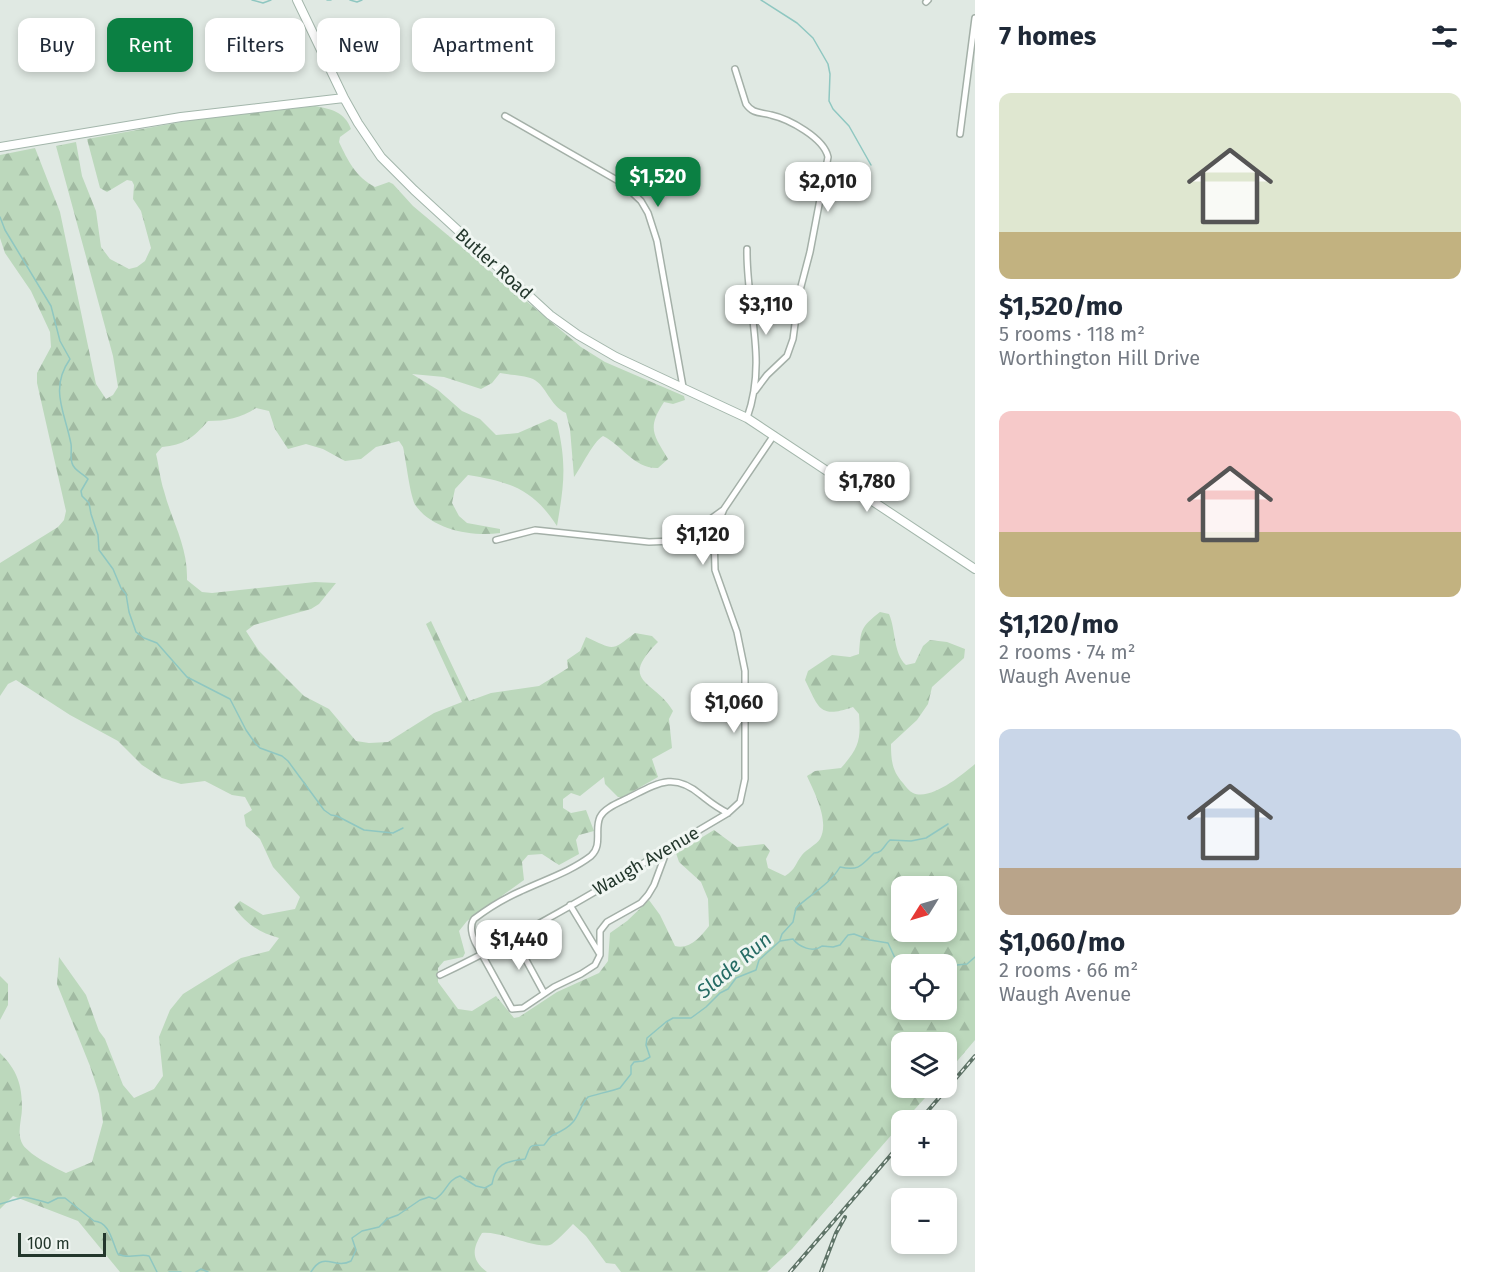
<!DOCTYPE html>
<html lang="en">
<head>
<meta charset="utf-8">
<style>
	:root { --surface:#fff; --page:#f2f2f3; --text:#1f2937; --muted:#747a83; --accent:#0b8043 }
	body { margin:0; font-family:"Fira Sans",sans-serif; background:var(--page); color:var(--text); height:100vh; display:flex; flex-direction:column; font-size:22px; white-space:nowrap }
	* { box-sizing:border-box; margin:0 }
	p { font-size:20px; color:var(--muted) }
	.icon { flex:none; width:33px; height:33px; fill:none; stroke:currentColor; stroke-width:2; stroke-linecap:round; stroke-linejoin:round }
	.map { position:relative; flex:1; overflow:hidden }
	.details { display:flex; flex-direction:column; background:var(--surface); width:510px }
	.details>* { flex:none }
	.guide { position:absolute; left:18px; top:18px; width:570px; height:54px; display:flex; gap:12px }
	.needle { width:39px; rotate:233deg }
	.controls { position:absolute; left:891px; top:876px; display:grid; gap:12px }
	.controls a { display:grid; place-items:center; width:66px; height:66px; border-radius:12px; background:var(--surface); box-shadow:0 3px 9px #0003; font-size:30px }
	.scale { position:absolute; left:18px; bottom:15px; width:88px; box-sizing:border-box; padding-left:6px; border:3px solid #23372c; border-top:0; font-size:16px; line-height:21px; white-space:nowrap; color:#23372c; -webkit-text-stroke:4px #f0f6f2; paint-order:stroke }
	.price { position:absolute; translate:-50% -51px; padding:0 14px; border-radius:12px; background:#fff; color:#222; font-size:20px; line-height:39px; filter:drop-shadow(0 2px 3px #0008) }
	.price::after { content:''; position:absolute; left:50%; top:36px; width:18px; height:14px; margin-left:-9px; background:inherit; clip-path:polygon(0 0,100% 0,50% 100%) }
	.price.current { background:var(--accent); color:#fff }
	ul { padding:0; list-style:none }
	li { display:grid; align-content:center; gap:12px; height:318px; padding:0 24px }
	li span { display:grid; place-items:center; height:186px; border-radius:12px; color:#555 }
	li>.icon { margin-inline-start:auto }
	span .icon { width:108px; height:108px; fill:#fffc; stroke-width:1 }
	li b { font-size:26px }
	h2 { display:flex; justify-content:space-between; align-items:center; height:72px; padding:0 24px; font-size:26px }
	.tag { padding:0 21px; border-radius:12px; background:var(--surface); box-shadow:0 3px 9px #0003; font-size:21px; line-height:54px }
	.tag.current { background:var(--accent); color:#fff }
	main { display:flex; flex:1; min-height:0 }
	.map>svg:first-child { display:block }
	.forest { fill:url(#forest-firs); fill-rule:evenodd }
	.lines { fill:none; stroke-linecap:round; stroke-linejoin:round }
	.stream { stroke:#8fc7c1; stroke-width:1.5 }
	.minor-casing { stroke:#a4b0a8; stroke-width:8 }
	.secondary-casing { stroke:#a3b6ab; stroke-width:10 }
	.minor { stroke:#fff; stroke-width:5 }
	.secondary { stroke:#fff; stroke-width:8 }
	.rail-casing { stroke:#5e7367; stroke-width:4 }
	.rail { stroke:#f0f6f2; stroke-width:1.5; stroke-dasharray:4.5; stroke-linecap:butt }
	.labels { text-anchor:middle; dominant-baseline:central; stroke-width:6; stroke-linejoin:round; paint-order:stroke }
	.street-label { font-size:18px; fill:#23372c; stroke:#f0f6f2 }
	.water-label { font-size:20px; font-style:italic; fill:#256b64; stroke:#f0f6f2 }
</style>
</head>
<body>
<main>
<div class="map">
<svg width="975" height="1272" viewBox="0 0 975 1272">
	<defs>
		<pattern id="forest-firs" width="22" height="20" patternUnits="userSpaceOnUse" patternTransform="scale(1.5)"><rect width="22" height="20" fill="#bcd8bc"/><path d="M5 1l3.5 6h-7zM16 11l3.5 6h-7z" fill="#a1baa2"/></pattern>
	</defs>
	<rect width="100%" height="100%" fill="#e0e9e3"/>
	<path class="forest" d="M315,106C331,109 345,112 351,129L340,137L339,142C348,161 356,177 375,187L389,182L393,184L413,206L581,347L605,362L684,396L685,400L673,404L664,402C647,428 653,434 668,459L658,468C634,469 622,445 603,436C592,443 583,465 574,477L570,429L566,413C549,405 547,386 533,379C524,375 511,375 500,373L492,383L481,389L444,377L412,374L438,390L462,411L480,419L496,435L518,433L550,419L557,423C567,464 564,485 557,526C533,489 510,482 468,475L455,489L452,503L459,516L467,523L500,529V533C473,537 433,530 416,506C410,498 406,459 403,447L399,441L376,447L361,459L345,461L323,449L306,444L288,449L275,429L269,411L256,408C241,418 226,421 208,421C193,438 184,445 162,447L156,454C159,466 160,479 164,491C172,522 188,546 187,580L202,592L212,593L315,582L336,583L319,604L311,609L254,625L246,631L259,651L304,696L329,709L356,741L369,743L388,742L434,713L462,702L426,624L431,621L469,701L491,693L539,686L568,668L567,660L580,651L586,637C615,650 610,652 635,633L652,636L658,642C617,683 655,680 673,711L669,719L672,748L652,759L658,777L623,797H618L605,784L604,777L580,796L571,793L563,799V808L571,813L586,810L594,831L579,835L576,840L579,854L559,865L542,854L528,855L522,862L524,880L467,921L459,931L465,953L463,957L444,961L438,968V982L458,1009L472,1011L496,996L514,1018L519,1017L557,992L599,973L608,961L610,933L627,921L649,900L660,915L675,946C690,950 701,936 709,926L708,899L701,882L679,862L676,853L714,830L737,847L764,844L770,851L766,859L768,868L785,876C796,869 795,864 802,855C807,849 816,845 820,839C830,821 814,792 807,776L815,771L841,768C859,748 861,740 859,714L853,707C819,719 819,708 805,680L808,671L832,655L850,657L859,654C861,629 860,628 880,612L889,614C896,630 893,653 906,665L915,663L923,646L930,640L947,642L965,649L964,658L932,687L928,704L917,720L891,744C891,760 892,771 903,783C906,787 909,791 913,793C931,801 962,775 975,764V1040L947,1073L946,1042H902V1088H934L905,1120H902L901,1124L792,1249L767,1272H621L615,1264L606,1263L586,1236L573,1224C566,1231 559,1239 552,1244C540,1251 502,1231 482,1233C472,1249 471,1260 487,1272H120L78,1221L13,1196L0,1209V1053C17,1070 22,1084 22,1108C22,1119 16,1134 23,1145C30,1155 55,1168 66,1173L92,1162L103,1122L99,1094L90,1066L57,984L59,957L86,995L99,1031L105,1039L123,1085L134,1098L154,1089L163,1076L159,1037L170,1010L183,994L241,958L269,951L279,938C260,933 246,924 234,907L240,901L263,915L295,909L300,897L273,867L260,839L246,826L244,815L252,810L245,797L232,795L205,781L181,784L162,778L142,765L118,741L70,715L16,680L8,684L0,696V563L58,527L64,520L66,511L37,383V373L51,347L50,332L31,291L5,253L0,238V155L35,148L60,212L96,384L106,399L113,395L118,387L113,356L56,146L76,142L82,176L96,211L101,247L110,259L129,269L137,267L145,261L151,248L141,211L133,199L134,185L132,181L127,180L107,192L100,188L87,139L192,120ZM902,886H946V932H902ZM902,964H946V1010H902Z
		M0,976L8,984V1005L0,1020Z"/>
	<g class="lines">
		<path class="stream" d="M252,0L263,3L271,0
			M327,0H331
			M350,0L357,2L362,0
			M761,0L797,23L813,38L828,64L830,74L829,101L833,109L849,126L871,165
			M0,217L5,230L51,306L60,341L70,359C49,389 65,412 71,444C72,450 70,457 72,463C74,471 83,473 88,479L81,491L82,496L89,503L91,514L98,535L99,550L113,569L121,588L126,594L129,612L136,632L144,638L157,643L187,677L230,699L246,730L255,743L260,748L282,756L288,761L324,810L331,815L337,816L364,830L393,833L403,828
			M780,940L782,934L793,922L796,908C810,895 831,883 840,867C859,871 861,866 874,853C883,853 884,845 890,840L911,841L926,838L948,824
			M925,964H927
			M946,966L967,964L975,957
			M0,1204C28,1196 20,1195 48,1203L58,1198H65L94,1221C110,1222 112,1242 118,1254C129,1260 139,1253 149,1256L157,1272
			M169,1272H181
			M196,1272L201,1269L208,1272
			M311,1272C324,1250 334,1270 351,1261L356,1250L352,1238L362,1231L379,1227L387,1219L398,1215L420,1200L429,1197L435,1199C447,1193 446,1180 460,1176L476,1186L485,1188L492,1184C496,1162 506,1162 525,1159C531,1146 527,1145 544,1145C547,1142 549,1137 553,1135C560,1132 568,1128 573,1122C579,1115 581,1104 588,1097C590,1096 615,1090 620,1088L631,1074V1066L634,1062L643,1061L650,1057L646,1045L647,1038L666,1022L673,1018H691L706,1007L720,993L728,989L736,978L756,970L759,960L780,941L793,939C799,947 813,953 822,946L833,947L840,945L848,935L854,934L870,940L888,943L895,958L902,965"/>
		<defs>
			<path id="minor" d="M926,2L928,0
				M735,69L746,104C753,114 760,112 771,115C789,119 824,138 828,157L810,252L799,294L793,339L787,356L767,375L755,391
				M505,116L622,183L641,201L648,213L657,241L683,387
				M960,134L975,18
				M747,418C768,359 746,308 747,249
				M496,540L535,530L649,542L673,541L687,536L723,510
				M667,850L654,885L648,895L641,903L607,922L600,931V955L595,965L581,974L554,987L523,1008L512,1009L475,942C472,935 469,926 474,919C487,909 505,898 521,891C544,880 570,872 591,856C603,845 594,830 600,817C605,807 621,802 630,797C658,783 674,772 701,795C710,802 717,808 728,813
				M570,905L599,953
				M514,938L544,993
				M440,975C540,927 633,869 728,813L740,802L745,779V671L737,632L715,570L714,533L724,509L774,435"/>
			<path id="secondary" d="M297,0L344,98L358,123L381,157L414,190L550,315L578,335L616,357L747,418L975,569
				M0,147L181,117L344,98"/>
		</defs>
		<use href="#minor" class="minor-casing"/>
		<use href="#secondary" class="secondary-casing"/>
		<use href="#minor" class="minor"/>
		<use href="#secondary" class="secondary"/>
		<defs>
			<path id="rail" d="M920,1120L975,1056
				M790,1272L902,1142
				M821,1272L836,1233L845,1217"/>
		</defs>
		<use href="#rail" class="rail-casing"/>
		<use href="#rail" class="rail"/>
	</g>
	<g class="labels">
		<g class="street-label">
			<text transform="translate(494 264) rotate(42)">Butler Road</text>
			<text transform="translate(646 861) rotate(-30)">Waugh Avenue</text>
		</g>
		<g class="water-label">
			<text transform="translate(734 965) rotate(-40)">Slade Run</text>
		</g>
	</g>
</svg>
<div class="controls">
<a><svg class="needle" viewBox="-14 -14 28 28"><path d="M0-13l5 13h-10z" fill="#e53935"/><path d="M0 13l5-13h-10z" fill="#747a83"/></svg></a>
<a><svg class="icon" aria-label="locate" viewBox="0 0 24 24"><circle cx="12" cy="12" r="6"/><path d="M12 2v4M12 18v4M2 12h4M18 12h4"/></svg></a>
<a><svg class="icon" aria-label="layers" viewBox="0 0 24 24"><path d="M12 4l9 5-9 5-9-5zM3 14l9 5 9-5"/></svg></a>
<a>+</a>
<a>−</a>
</div>
<div class="scale">100 m</div>
<b class="price current" style="left:658px;top:208px">$1,520</b>
<b class="price" style="left:828px;top:213px">$2,010</b>
<b class="price" style="left:766px;top:336px">$3,110</b>
<b class="price" style="left:867px;top:513px">$1,780</b>
<b class="price" style="left:703px;top:566px">$1,120</b>
<b class="price" style="left:734px;top:734px">$1,060</b>
<b class="price" style="left:519px;top:971px">$1,440</b>
<div class="guide">
<a class="tag">Buy</a>
<a class="tag current">Rent</a>
<a class="tag">Filters</a>
<a class="tag">New</a>
<a class="tag">Apartment</a>
</div>
</div>
<section class="details">
<h2>7 homes<svg class="icon" aria-label="filters" viewBox="0 0 24 24"><path d="M4 7h16M4 17h16"/><circle cx="9" cy="7" r="2"/><circle cx="15" cy="17" r="2"/></svg></h2>
<ul>
<li><span style="background:linear-gradient(#dfe7d0 75%,#c2b280 0)"><svg class="icon" aria-label="home" viewBox="0 0 24 24"><path d="M3 11l9-7 9 7M6 9v11h12V9"/></svg></span><div><b>$1,520/mo</b><p>5 rooms · 118 m²</p><p>Worthington Hill Drive</p></div></li>
<li><span style="background:linear-gradient(#f6c9c9 65%,#c2b280 0)"><svg class="icon" aria-label="home" viewBox="0 0 24 24"><path d="M3 11l9-7 9 7M6 9v11h12V9"/></svg></span><div><b>$1,120/mo</b><p>2 rooms · 74 m²</p><p>Waugh Avenue</p></div></li>
<li><span style="background:linear-gradient(#c9d6e8 75%,#b9a48a 0)"><svg class="icon" aria-label="home" viewBox="0 0 24 24"><path d="M3 11l9-7 9 7M6 9v11h12V9"/></svg></span><div><b>$1,060/mo</b><p>2 rooms · 66 m²</p><p>Waugh Avenue</p></div></li>
</ul>
</section>
</main>
</body>
</html>
